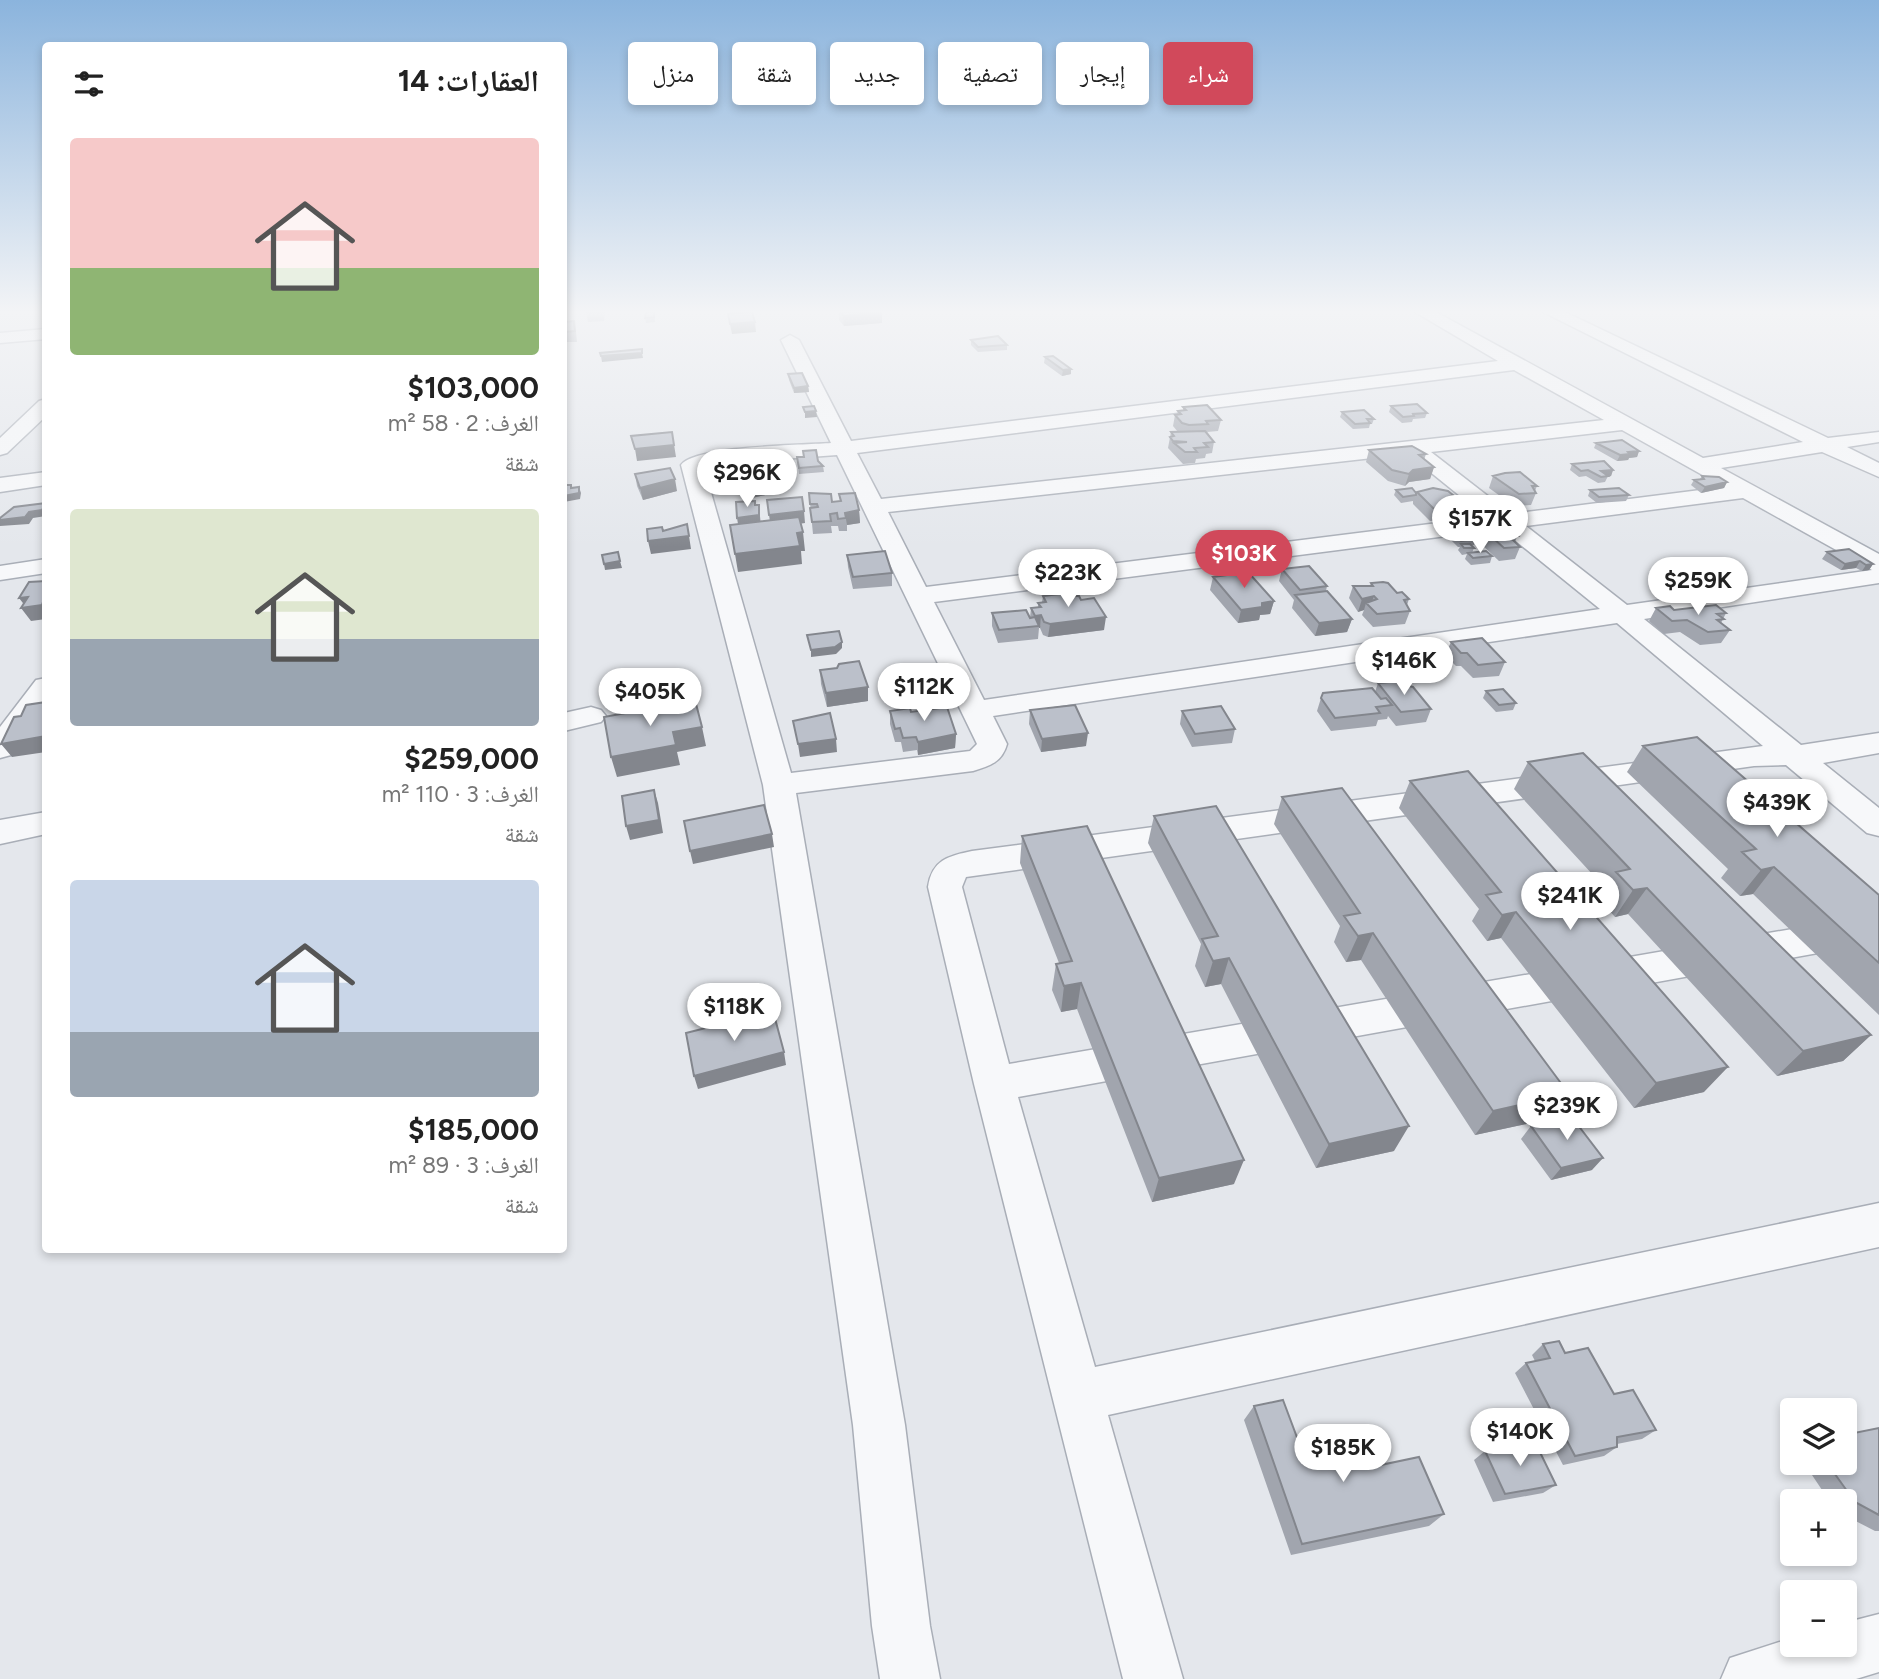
<!DOCTYPE html>
<html lang="ar">
<head>
<meta charset="utf-8">
<style>
	:root { --surface:#fff; --page:#f6f6f6; --text:#222; --muted:#767676; --accent:#d1495b }
	body { margin:0; font-family:Figtree,"Noto Naskh Arabic",sans-serif; background:var(--page); color:var(--text); direction:rtl; height:100vh; display:flex; flex-direction:column; font-size:26px; white-space:nowrap }
	* { box-sizing:border-box; margin:0 }
	p { font-size:23px; color:var(--muted) }
	.icon { flex:none; width:38px; height:38px; fill:none; stroke:currentColor; stroke-width:2; stroke-linecap:round; stroke-linejoin:round }
	.map { position:relative; flex:1; overflow:hidden; direction:ltr }
	.panel { position:absolute; left:42px; top:42px; width:525px; height:1211px; display:flex; flex-direction:column; background:var(--surface); border-radius:7px; box-shadow:0 4px 10px #0003; direction:rtl }
	.panel>* { flex:none }
	.top-card { position:absolute; left:588px; top:42px; width:665px; height:63px; direction:rtl; display:flex; gap:14px }
	.buttons { position:absolute; left:1780px; top:1398px; display:grid; gap:14px }
	.buttons a { display:grid; place-items:center; width:77px; height:77px; border-radius:7px; background:var(--surface); box-shadow:0 4px 10px #0003; font-size:35px }
	.price { position:absolute; translate:-50% -60px; padding:0 16px; border-radius:24px; background:#fff; color:#222; font-size:23px; line-height:46px; filter:drop-shadow(0 2px 4px #0008) }
	.price::after { content:''; position:absolute; left:50%; top:42px; width:21px; height:16px; margin-left:-10px; background:inherit; clip-path:polygon(0 0,100% 0,50% 100%) }
	.price.on { background:var(--accent); color:#fff }
	ul { padding:0; list-style:none }
	li { display:grid; align-content:center; gap:14px; height:371px; padding:0 28px }
	li span { display:grid; place-items:center; height:217px; border-radius:7px; color:#555 }
	li>.icon { margin-inline-start:auto }
	span .icon { width:126px; height:126px; fill:#fffc; stroke-width:1 }
	li b { font-size:30px }
	h2 { display:flex; justify-content:space-between; align-items:center; height:84px; padding:0 28px; font-size:30px }
	.tag { padding:0 24px; border-radius:7px; background:var(--surface); box-shadow:0 4px 10px #0003; font-size:24px; line-height:63px }
	.tag.on { background:var(--accent); color:#fff }
	.map>svg:first-child { display:block }
	.lines { fill:none; stroke-linecap:round; stroke-linejoin:round }
	.minor-casing { stroke:#a9aeb7; stroke-width:3 }
	.minor { fill:#f7f8fa; fill-rule:evenodd }
	.wall { fill:#a1a5ae }
	.shaded-wall { fill:#83868d }
	.building { fill:#bbc0ca; stroke:#83868d; stroke-width:2 }
</style>
</head>
<body>
<div class="map">
<svg width="1879" height="1679" viewBox="0 0 1879 1679">
	<rect width="100%" height="100%" fill="#e4e7ec"/>
	<g class="lines">
		<defs>
			<path id="minor" d="M1415,312H1436L1703,458L1803,442L1543,312H1565L1828,438L1879,432V442L1847,447L1879,463V477L1822,452L1721,468L1879,554V583L1644,619L1801,745L1879,733V753L1823,763L1879,808V836L1867,833L1786,765L1754,766L966,877L962,887L1009,1064L1879,914V942L1018,1097L1095,1367L1879,1203V1247L1108,1415L1183,1679H1123L974,1084L928,887C932,860 948,856 972,851L1763,746L1617,623L993,716L1007,744C1002,762 990,766 973,771L796,793L905,1425L930,1626L940,1679H880L872,1626L853,1425L763,785L681,465C694,446 804,445 831,443L781,340L790,335L799,340L851,441L1498,361ZM1514,370L1604,420L881,499L857,453ZM1622,430L1724,487L1511,514L1431,452ZM1408,454L1486,517L926,587L888,512ZM837,455L977,744L970,751L791,773L704,468L713,464ZM1743,498L1872,570L1627,605L1526,526ZM1501,529L1600,609L984,700L934,602Z
				M46,329V339L0,343V333Z
				M46,399V416L7,453L0,455V438L39,401Z
				M46,472V485L0,492V478Z
				M46,559V573L0,580V566Z
				M46,678V707L11,755L0,758V727L36,680Z
				M591,707L601,710L606,716L601,722L564,731V713Z
				M46,812V834L0,844V820Z
				M1879,1614V1672L1856,1679H1721L1730,1658L1792,1638V1645H1844V1623Z"/>
		</defs>
		<use href="#minor" class="minor-casing"/>
		<use href="#minor" class="minor"/>
	</g>
	<path class="wall" d="M586,312H605L604,321L588,322Z
		M839,312H882V323L844,326L839,320Z
		M655,316V322L646,323L645,318Z
		M564,322L576,332L577,342H564Z
		M971,340L1007,345V350L978,352L971,345Z
		M1045,357L1071,374L1062,376L1044,363Z
		M788,374L808,386L809,392L794,393L789,380Z
		M1391,406L1427,413L1425,418L1413,419L1412,422L1402,423L1389,412Z
		M1183,407L1221,420L1218,431L1207,432L1214,442L1212,453L1206,454L1205,458L1196,459L1195,463L1183,464L1168,448L1171,432H1178L1173,426L1175,415L1177,414L1178,411L1183,410Z
		M1342,412L1374,419L1372,424H1370L1369,428L1353,429L1340,417Z
		M1596,443L1639,451L1637,457L1629,458L1628,460L1617,461L1594,448Z
		M1369,450L1426,454L1424,460L1434,467L1430,479L1409,482L1405,486L1388,481L1366,462Z
		M797,457L818,461L823,466L824,472L799,474Z
		M759,459L782,468L783,480L769,481L770,494L747,499L737,494L736,483L742,482L744,481L743,479L739,478L737,466Z
		M1572,464L1613,470L1611,476H1608L1605,482L1598,483L1586,476L1579,477L1570,470Z
		M635,474L677,491L643,500L637,486Z
		M1493,476L1537,486L1535,491L1536,493L1531,505L1514,506L1489,488Z
		M1702,476L1727,482L1724,488L1701,493L1691,485L1694,480L1700,479Z
		M1396,490L1416,493L1453,495L1451,499L1459,507L1455,519L1430,521L1413,504V501L1401,503L1394,495Z
		M1590,490L1629,495L1626,501L1597,503L1588,496Z
		M809,493L832,502L840,501L839,494L859,510L860,523L847,525V531H839L838,526H831L832,533L813,534Z
		M1494,524L1519,531L1515,542L1520,547L1515,559L1499,561L1477,540L1482,528L1493,527Z
		M1454,534L1476,539L1474,545H1471L1474,548L1472,553L1492,556L1490,563L1471,565L1465,559L1467,554L1462,555L1458,550L1460,547H1458L1451,540Z
		M1827,552L1873,564L1869,570L1862,571L1856,568L1841,570L1822,559Z
		M847,555L892,573V586L853,589L848,567Z
		M1282,569L1327,586L1326,591L1352,619L1347,632L1315,636L1292,608L1294,600L1279,581Z
		M1213,577L1274,601L1270,614L1260,615L1259,620L1238,623L1210,590Z
		M1371,583L1397,593L1409,599L1407,605L1410,611L1405,624L1373,627L1362,615L1364,610L1358,612L1349,598L1353,586H1370Z
		M1043,596H1072L1104,630L1048,637L1043,635L1040,628H1039L1038,639L998,643L992,626V613L1030,618L1031,608L1038,607V603L1042,602Z
		M1656,608L1726,613L1721,623L1730,630L1721,643L1700,645L1680,632L1664,634L1649,621Z
		M1451,642L1505,662L1499,676L1473,678L1461,666H1456L1445,655Z
		M837,668L868,687V701L827,707L821,684L820,670Z
		M1378,683L1404,685L1431,709L1426,722L1396,726L1388,716L1387,719L1378,720L1376,726L1331,731L1317,711L1321,698L1375,692Z
		M1486,691L1516,703L1513,710L1496,712L1483,698Z
		M1030,710L1086,746L1041,752L1029,724Z
		M890,711L911,712L956,734L955,748L918,755L917,750L903,752L901,742H895L890,724Z
		M1182,711L1235,729L1232,743L1192,747L1180,724Z
		M1643,746L1879,895V1015L1753,894L1740,896L1721,878L1728,869L1627,772Z
		M1528,762L1871,1035L1843,1061L1777,1076L1628,914L1615,917L1598,898L1605,888L1514,789Z
		M1410,781L1704,1092L1634,1108L1501,938L1487,941L1472,921L1479,909L1399,808Z
		M1282,797L1550,1119L1475,1135L1361,960L1346,962L1334,942L1340,926L1274,824Z
		M1154,816L1394,1151L1316,1168L1221,984L1205,987L1195,966L1201,944L1148,843Z
		M1022,836L1234,1184L1152,1202L1077,1009L1061,1012L1052,990L1056,964L1059,963L1020,863Z
		M1531,1126L1592,1170L1551,1180L1521,1139Z
		M1543,1344L1565,1353L1656,1430L1642,1439L1617,1444V1447L1604,1456L1563,1465L1515,1373L1526,1363L1535,1361L1532,1355Z
		M1254,1406L1304,1456L1371,1467L1444,1514L1429,1526L1291,1555L1244,1420Z
		M1879,1428V1531H1875L1844,1515V1502H1830L1804,1463H1844Z
		M1485,1451L1556,1485L1543,1493L1493,1502L1474,1460Z"/>
	<path class="shaded-wall" d="M882,312V323L844,326L843,316Z
		M755,322L756,332L732,334L730,324Z
		M642,353L643,358L602,362L601,356Z
		M1071,369V374L1062,376L1063,370Z
		M808,386L809,392L794,393V388Z
		M816,411L817,417L805,418V412Z
		M672,432L676,457L637,461L635,449Z
		M1639,451L1637,457L1629,458L1628,460L1617,461L1620,455L1628,452Z
		M1434,467L1430,479L1409,482L1405,486L1409,474L1413,470Z
		M1613,470L1611,476L1601,477V471Z
		M675,479L677,491L643,500L640,488Z
		M1727,482L1724,488L1701,493L1705,487Z
		M579,487L581,493L580,499L564,502V496Z
		M769,488L770,494L747,499L746,493Z
		M46,505V516L33,518L29,524L0,526V520L29,512Z
		M759,505L761,527L739,530L737,518Z
		M859,510L860,523L847,525L845,513Z
		M804,511L805,523L771,528L769,515Z
		M803,532L805,551H801L802,564L738,572L735,554L797,533Z
		M689,536L691,549L651,554L648,541Z
		M620,561L622,568L605,570L604,564Z
		M1860,561L1856,568L1841,570L1845,564Z
		M1873,564L1869,570L1862,571L1866,565Z
		M1374,596L1370,607L1366,603L1364,610L1358,612L1362,599Z
		M28,597L43,602H46V619L31,621L21,608L26,607L19,598Z
		M1274,601L1270,614L1260,615L1259,620L1238,623L1241,610L1262,603Z
		M1041,615L1040,628H1039V626H1034L1035,616Z
		M1106,617L1104,630L1048,637L1050,624Z
		M1352,619L1347,632L1315,636L1319,623Z
		M842,642V648L836,654L811,657V650Z
		M868,687V701L827,707L826,693Z
		M702,727L706,746L677,752L680,765L617,777L611,757L673,732Z
		M1088,733L1086,746L1041,752L1042,739Z
		M956,734L955,748L918,755V742Z
		M46,736V752L12,757L1,744Z
		M836,739L837,752L800,757L798,744Z
		M654,790L658,803L663,833L630,840L626,826Z
		M772,834L774,847L693,864L690,851Z
		M1774,867L1753,894L1740,896L1761,870Z
		M1647,888L1628,914L1615,917L1633,890Z
		M1516,912L1501,938L1487,941L1502,915Z
		M1373,933L1361,960L1346,962L1358,936Z
		M1229,958L1221,984L1205,987L1213,961Z
		M1081,983L1077,1009L1061,1012L1064,986Z
		M1871,1035L1843,1061L1777,1076L1803,1051Z
		M784,1052L786,1065L698,1089L694,1076Z
		M1728,1067L1704,1092L1634,1108L1656,1083Z
		M1569,1094L1550,1119L1475,1135L1493,1111Z
		M1409,1126L1394,1151L1316,1168L1329,1144Z
		M1603,1158L1592,1170L1551,1180L1561,1168Z
		M1244,1160L1234,1184L1152,1202L1159,1178Z"/>
	<path class="building" d="M646,312H654V317L645,318Z
		M752,312L755,322L730,324L728,314Z
		M841,312H882L843,316Z
		M574,321L575,331L564,332V322Z
		M998,336L1007,345L978,347L971,340Z
		M642,349V353L601,356L600,353Z
		M1053,356L1071,369L1063,370L1045,357Z
		M802,373L808,386L794,388L788,374Z
		M1417,404L1427,413L1413,414L1414,416L1403,417L1391,406Z
		M1207,405L1221,420L1206,421L1208,424L1189,425L1182,423L1175,415L1181,414L1178,411L1186,410L1183,407Z
		M814,406L816,411L805,412L803,407Z
		M1364,410L1374,419H1367L1370,423L1355,424L1342,412Z
		M1205,431L1214,442L1204,443L1208,447L1194,448L1197,452H1185L1174,443L1187,442L1173,441L1170,437L1174,436L1171,432Z
		M672,432L674,445L635,449L631,436Z
		M1622,440L1639,451L1628,452L1630,454L1620,455L1596,443Z
		M1412,446L1426,454L1419,455L1434,467L1413,470L1409,474L1392,470L1369,450Z
		M816,450L818,461L823,466L799,468L797,457H804L803,451Z
		M758,454L759,459L775,456L782,468L742,472V467L737,466L738,455Z
		M1604,461L1613,470L1601,471L1608,476L1601,477L1588,470L1581,471L1572,464Z
		M670,468L675,479L640,488L635,474Z
		M1520,472L1537,486H1532L1536,493L1519,494L1493,476L1505,473Z
		M1702,476L1719,477L1727,482L1705,487L1694,480L1704,479Z
		M762,477V481L769,480V488L746,493L736,488V483L742,482L747,478Z
		M564,485H571V488L579,487V493L564,496Z
		M1412,488L1416,493V495L1403,497L1396,490Z
		M1433,488L1448,491L1453,495L1449,497L1459,507L1434,509L1417,492Z
		M1619,488L1629,495L1599,497L1590,490Z
		M809,493L831,494L832,502L841,501L839,494L855,493L859,510L845,513L846,518L838,519L837,513L830,514L831,521L812,522L810,508L818,507L817,504H810Z
		M802,497L804,511L769,515L767,500Z
		M755,501V505H759V515L737,518L736,502Z
		M46,503L42,510L29,512L25,517L0,520V518L14,507Z
		M799,517L803,532L797,533L800,546L735,554L730,525Z
		M1509,522L1519,531L1513,532L1518,536L1510,537L1520,547L1504,548L1482,528L1497,526L1494,524Z
		M687,524L689,536L648,541L647,529L662,527L663,531Z
		M1469,532L1476,539L1461,541L1454,534Z
		M1461,544H1470L1474,548H1464Z
		M1849,549L1873,564L1866,565L1860,561L1845,564L1827,552Z
		M885,551L892,573L853,577L847,555Z
		M1486,551L1492,556L1473,558L1468,553Z
		M618,552L620,561L604,564L602,555Z
		M1309,566L1327,586L1300,590L1282,569Z
		M1248,572L1274,601L1262,603V607L1241,610L1213,577Z
		M46,581V602H43L42,605L21,608L28,597L19,598L29,582Z
		M1383,582L1388,583L1397,593L1402,592L1409,599L1404,600L1410,611L1377,614L1366,603L1377,599L1374,596L1362,599L1353,586H1373L1371,583Z
		M1327,591L1352,619L1319,623L1295,595Z
		M1069,593L1072,596H1079L1081,600L1094,598L1106,617L1050,624L1044,622L1041,615L1035,616L1031,608L1041,607L1038,603L1046,602L1043,596Z
		M1716,605L1726,613L1717,614L1724,619L1717,620L1730,630L1708,632L1687,620L1672,621L1656,608L1670,606L1674,610Z
		M1026,610L1030,618L1035,617L1039,626L999,630L992,613Z
		M839,631L842,642L835,647L811,650L807,635Z
		M1482,638L1505,662L1478,665L1467,653H1461L1451,642Z
		M859,661L868,687L826,693L820,670L837,668L839,664Z
		M1401,681L1404,685L1413,687L1431,709L1401,712L1378,683Z
		M1372,688L1381,699L1386,698L1392,705L1376,707L1380,713L1335,718L1321,698L1323,693Z
		M1503,689L1516,703L1499,705L1486,691Z
		M695,700L702,727L673,732L676,745L611,757L604,717Z
		M46,702V736L1,744L14,717L21,716L26,705Z
		M1075,705L1088,733L1042,739L1030,710Z
		M1221,706L1235,729L1195,734L1182,711Z
		M947,707L956,734L918,742L916,737L903,738L900,728L895,729L890,711L910,708L911,712Z
		M830,713L836,739L798,744L793,721Z
		M1697,737L1879,895V963L1774,867L1761,870L1742,852L1756,849L1643,746Z
		M1583,753L1871,1035L1803,1051L1647,888L1633,890L1616,872L1630,869L1528,762Z
		M1468,771L1728,1067L1656,1083L1516,912L1502,915L1486,895L1501,892L1410,781Z
		M1342,788L1569,1094L1493,1111L1373,933L1358,936L1344,916L1360,913L1282,797Z
		M654,790L659,820L626,826L622,796Z
		M764,805L772,834L690,851L684,821Z
		M1216,806L1409,1126L1329,1144L1229,958L1213,961L1202,939L1218,936L1154,816Z
		M1087,826L1244,1160L1159,1178L1081,983L1064,986L1056,964L1072,961L1022,836Z
		M773,1011L784,1052L694,1076L686,1033Z
		M1571,1116L1603,1158L1561,1168L1531,1126Z
		M1559,1341L1565,1353L1588,1348L1614,1394L1633,1390L1656,1430L1617,1437V1447L1575,1456L1526,1363L1550,1358L1543,1344Z
		M1283,1400L1304,1456L1361,1444L1371,1467L1419,1457L1444,1514L1302,1544L1254,1406Z
		M1879,1428V1515L1855,1502L1827,1463H1844V1435Z
		M1535,1442L1556,1485L1505,1494L1485,1451Z"/>
	<linearGradient id="sky" x2="0" y2="1"><stop stop-color="#8bb4dd"/><stop offset="0.57" stop-color="#f3f4f6"/><stop offset="1" stop-color="#f3f4f6" stop-opacity="0"/></linearGradient>
	<rect width="1879" height="547" fill="url(#sky)"/>
</svg>
<div class="buttons">
<a><svg class="icon" aria-label="layers" viewBox="0 0 24 24"><path d="M12 4l9 5-9 5-9-5zM3 14l9 5 9-5"/></svg></a>
<a>+</a>
<a>−</a>
</div>
<b class="price" style="left:747px;top:509px">$296K</b>
<b class="price" style="left:1480px;top:555px">$157K</b>
<b class="price on" style="left:1244px;top:590px">$103K</b>
<b class="price" style="left:1068px;top:609px">$223K</b>
<b class="price" style="left:1698px;top:617px">$259K</b>
<b class="price" style="left:1404px;top:697px">$146K</b>
<b class="price" style="left:924px;top:723px">$112K</b>
<b class="price" style="left:650px;top:728px">$405K</b>
<b class="price" style="left:1777px;top:839px">$439K</b>
<b class="price" style="left:1570px;top:932px">$241K</b>
<b class="price" style="left:734px;top:1043px">$118K</b>
<b class="price" style="left:1567px;top:1142px">$239K</b>
<b class="price" style="left:1520px;top:1468px">$140K</b>
<b class="price" style="left:1343px;top:1484px">$185K</b>
<div class="top-card">
<a class="tag on">شراء</a>
<a class="tag">إيجار</a>
<a class="tag">تصفية</a>
<a class="tag">جديد</a>
<a class="tag">شقة</a>
<a class="tag">منزل</a>
</div>
<section class="panel">
<h2>العقارات: 14<svg class="icon" aria-label="filters" viewBox="0 0 24 24"><path d="M4 7h16M4 17h16"/><circle cx="9" cy="7" r="2"/><circle cx="15" cy="17" r="2"/></svg></h2>
<ul>
<li><span style="background:linear-gradient(#f6c9c9 60%,#8fb573 0)"><svg class="icon" aria-label="home" viewBox="0 0 24 24"><path d="M3 11l9-7 9 7M6 9v11h12V9"/></svg></span><div><b>$103,000</b><p>الغرف: 2 · 58 m²</p><p>شقة</p></div></li>
<li><span style="background:linear-gradient(#dfe7d0 60%,#9aa5b1 0)"><svg class="icon" aria-label="home" viewBox="0 0 24 24"><path d="M3 11l9-7 9 7M6 9v11h12V9"/></svg></span><div><b>$259,000</b><p>الغرف: 3 · 110 m²</p><p>شقة</p></div></li>
<li><span style="background:linear-gradient(#c9d6e8 70%,#9aa5b1 0)"><svg class="icon" aria-label="home" viewBox="0 0 24 24"><path d="M3 11l9-7 9 7M6 9v11h12V9"/></svg></span><div><b>$185,000</b><p>الغرف: 3 · 89 m²</p><p>شقة</p></div></li>
</ul>
</section>
</div>
</body>
</html>
